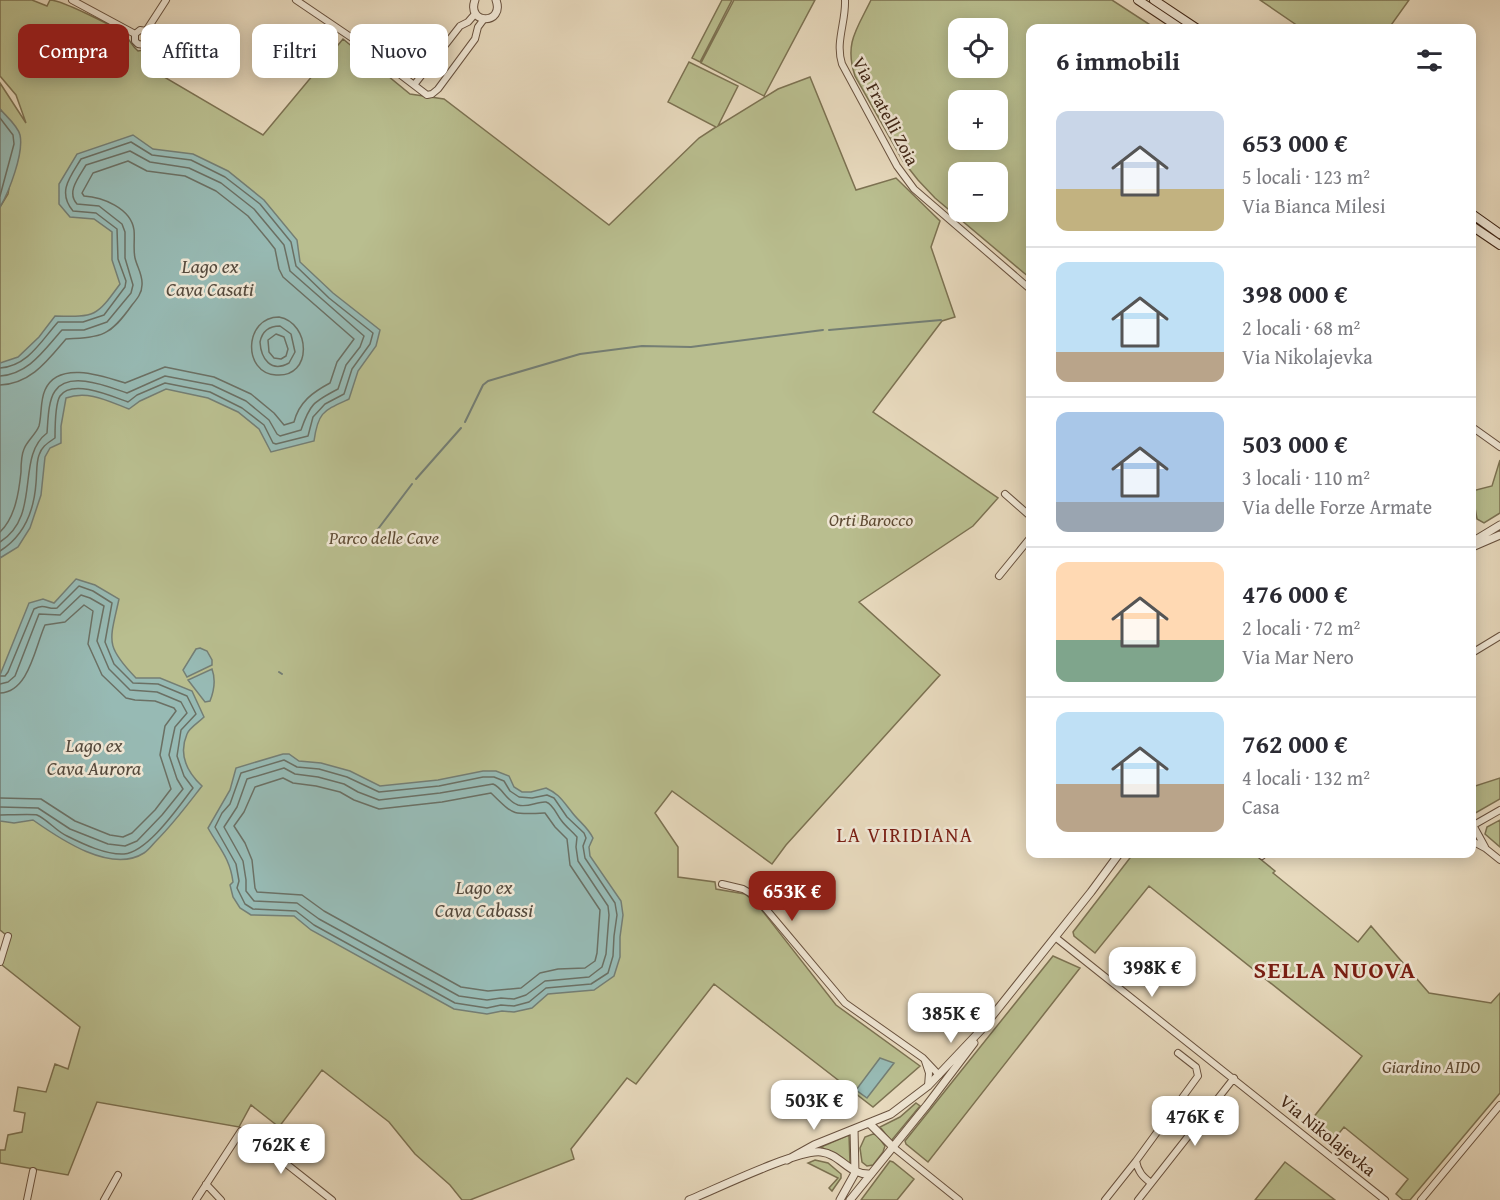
<!DOCTYPE html>
<html lang="it">
<head>
<meta charset="utf-8">
<style>
	:root { --surface:#fff; --page:#f7f7f7; --text:#2b2b33; --muted:#7c7c81; --line:#e1e1e2; --accent:#8f2418 }
	body { margin:0; font-family:"Gentium Book Plus",serif; background:var(--page); color:var(--text); height:100vh; display:flex; flex-direction:column; font-size:22px; white-space:nowrap }
	* { box-sizing:border-box; margin:0 }
	p { font-size:20px; color:var(--muted) }
	.icon { flex:none; width:33px; height:33px; fill:none; stroke:currentColor; stroke-width:2; stroke-linecap:round; stroke-linejoin:round }
	.map { position:relative; flex:1; overflow:hidden }
	.side { position:absolute; left:1026px; top:24px; width:450px; height:834px; display:flex; flex-direction:column; background:var(--surface); border-radius:12px; box-shadow:0 3px 15px #0003 }
	.side>* { flex:none }
	.hud { position:absolute; left:18px; top:24px; width:570px; height:54px; display:flex; gap:12px }
	.fabs { position:absolute; left:948px; top:18px; display:grid; gap:12px }
	.fabs a { display:grid; place-items:center; width:60px; height:60px; border-radius:12px; background:var(--surface); box-shadow:0 3px 15px #0003; font-size:30px }
	.price { position:absolute; translate:-50% -51px; padding:0 14px; border-radius:12px; background:#fff; color:#222; font-size:20px; line-height:39px; filter:drop-shadow(0 2px 3px #0008) }
	.price::after { content:''; position:absolute; left:50%; top:36px; width:18px; height:14px; margin-left:-9px; background:inherit; clip-path:polygon(0 0,100% 0,50% 100%) }
	.price.current { background:var(--accent); color:#fff }
	ul { padding:0; list-style:none }
	li { display:flex; align-items:center; gap:18px; height:150px; padding:0 30px }
	li+li { border-top:2px solid var(--line) }
	li span { display:grid; place-items:center; flex:none; width:168px; height:120px; border-radius:12px; color:#555 }
	li>.icon { margin-inline-start:auto }
	span .icon { width:72px; height:72px; fill:#fffc; stroke-width:1 }
	li b { font-size:26px }
	h2 { display:flex; justify-content:space-between; align-items:center; height:72px; padding:0 30px; font-size:26px }
	.tag { padding:0 21px; border-radius:12px; background:var(--surface); box-shadow:0 3px 15px #0003; font-size:21px; line-height:54px }
	.tag.current { background:var(--accent); color:#fff }
	.map>svg:first-child { display:block }
	.green { fill:#b9be8f; stroke:#7c7252; stroke-width:1.5; fill-rule:evenodd }
	.water { fill:#97bab4; stroke:#747e74; stroke-width:1.5 }
	.lines { fill:none; stroke-linecap:round; stroke-linejoin:round }
	.shore { stroke:#6b7064; stroke-width:1.5 }
	.stream { stroke:#747e74; stroke-width:2 }
	.minor-casing { stroke:#69523f; stroke-width:8 }
	.tertiary-casing { stroke:#69523f; stroke-width:9 }
	.secondary-casing { stroke:#3f2515; stroke-width:10 }
	.minor { stroke:#f0e7d5; stroke-width:6 }
	.tertiary { stroke:#f0e7d5; stroke-width:7 }
	.secondary { stroke:#f0e7d5; stroke-width:8 }
	.labels { text-anchor:middle; dominant-baseline:central; stroke-width:5; stroke-linejoin:round; paint-order:stroke }
	.street-label { font-size:18px; fill:#3f2515; stroke:#f0e7d5 }
	.park-label { font-size:18px; font-style:italic; fill:#5e4b34; stroke:#f0e7d5 }
	.water-label { font-size:20px; font-style:italic; fill:#554a3d; stroke:#f0e7d5 }
	.neighbourhood-label { font-size:20px; letter-spacing:1.5px; fill:#7a1f14; stroke:#f0e7d5 }
	.district-label { font-size:24px; font-weight:bold; letter-spacing:1.5px; fill:#7a1f14; stroke:#f0e7d5 }
</style>
</head>
<body>
<div class="map">
<svg width="1500" height="1200" viewBox="0 0 1500 1200">
	<rect width="100%" height="100%" fill="#e8dabe"/>
	<filter id="stains"><feTurbulence type="fractalNoise" baseFrequency=".00333" numOctaves="4"/><feColorMatrix values="0 0 0 0 .2 0 0 0 0 .09 0 0 0 0 .02 0 0 0 .5 -.17"/></filter>
	<radialGradient id="worn" r=".72"><stop offset=".6" stop-color="#630" stop-opacity="0"/><stop offset="1" stop-color="#630" stop-opacity=".3"/></radialGradient>
	<path class="green" d="M0,0H32L47,6L50,0C61,0 119,28 126,36C131,42 132,46 138,51L149,49L166,61L159,74L263,135L343,39L410,94L444,99L609,225L699,138L716,127L668,102L689,62L738,86L718,126L778,89L810,77L856,190L896,178L940,221L931,247L955,317L942,321L873,412L998,498L973,526L859,602L940,675L786,845L772,864L672,791L655,813L678,847V877L715,882L716,889L745,894L757,904L836,1005L920,1066L873,1107L714,984L636,1084L627,1078L571,1149L574,1159L470,1200H462L450,1185L415,1154L389,1122L322,1070L279,1127L251,1105L239,1127L97,1102L68,1175L0,1163V1150H5L8,1135L22,1132L25,1113L14,1111L18,1087L46,1092L55,1064L68,1069L80,1027L2,965L10,938L0,930V207L8,194L19,133L0,109V83L26,123L16,95L0,76Z
		M722,0H732L700,62L692,58Z
		M734,0H815L764,96L701,63Z
		M871,0H1112L1155,28H1030V278L935,198L918,180L903,161L855,76C844,43 857,29 871,0ZM998,28V68H958V28ZM958,100H998V140H958ZM958,172H998V212H958Z
		M1260,0H1409L1389,28H1301Z
		M1500,460V513L1484,523L1477,519L1472,491L1492,486Z
		M1500,778V799L1472,815V787Z
		M1500,820V847L1485,834L1487,827Z
		M1133,854H1254L1275,871L1273,873L1358,942L1371,926L1429,993L1491,1003L1500,993V1093L1410,1200H1403L1396,1194L1408,1179L1344,1127L1332,1142L1309,1123L1362,1056L1149,886L1095,953L1074,936L1073,932Z
		M817,880L834,899L824,907L808,887Z
		M1053,956L1080,968L928,1162L906,1144L905,1141Z
		M916,1103L920,1106L891,1141L880,1127L900,1117Z
		M873,1134L877,1135L885,1146L883,1152L873,1165L867,1166L862,1162L860,1148L865,1137Z
		M849,1135L850,1164L821,1147Z
		M815,1160L828,1163L841,1174V1178L832,1191L829,1188L838,1178L808,1163Z
		M890,1161L893,1162L914,1179L897,1200H861Z
		M1285,1162L1335,1200H1255Z"/>
	<path class="water" d="M0,109C6,116 18,126 20,135C24,153 9,192 0,207Z
		M133,135L153,149L193,154L228,171L264,200L297,240L300,262L333,293L380,330L376,346L358,371L349,399C323,411 318,412 314,441L271,452L259,429L238,412L208,398L166,389L140,401L129,409C108,401 88,390 66,398L61,426V443L50,448L45,457L41,495L30,528L18,547L0,558V363L18,357L39,337L55,316C96,317 96,317 120,284L112,260V232L94,219L70,217L59,204V184L77,154Z
		M76,579L95,585L119,599C110,641 104,645 136,678H160L192,691L204,717C199,722 189,728 187,734C178,755 187,772 202,786C188,804 174,823 157,840C153,844 149,850 144,853C111,874 60,839 33,820L14,823L0,821V675L29,603L43,599L54,603Z
		M200,648L207,651L212,660V665L187,677L183,670L196,649Z
		M212,669C216,680 214,691 210,701L205,702L188,680Z
		M283,754H289L299,761L321,763L350,771L380,786L438,780L483,771H496L509,776L514,787L522,792H531L546,788C559,794 562,800 571,811C578,821 587,826 593,838L589,847L590,856L621,901L623,915L620,937V957L614,976L594,990L548,994L532,1008L514,1012L502,1011L487,1014L454,1009L311,930L294,916L251,915L240,908L233,897L230,885L233,882C230,858 219,848 208,828L230,790L236,768Z
		M880,1058L894,1063L867,1098L856,1090Z"/>
	<g class="lines">
		<path class="shore" d="M0,118L13,135L14,144L0,196
			M279,317C311,323 313,378 276,375C242,373 244,317 279,317Z
			M280,326L291,334L295,352L289,363C271,373 261,359 260,342C262,332 269,326 280,326Z
			M276,334L284,337L288,349L286,356L281,359L274,358L269,352L268,340Z
			M0,368C28,366 41,341 58,322H83L104,315L125,287L126,281L118,259L117,229L96,213L73,211C57,192 70,177 81,159L131,142L152,155L191,160L225,177L260,204L291,242L296,266L329,298L373,333L370,344L352,369L344,394L325,404L313,417L308,436L276,444L273,443L264,425L242,408L210,392L165,383L137,395L128,402C114,397 72,378 60,396C55,404 55,428 55,438C48,443 42,446 39,455C36,463 37,474 36,483C34,511 24,536 0,551
			M0,376C29,374 44,350 62,330H84L107,322L131,293L133,285L125,258V232L122,224L99,206L77,204C66,192 79,177 86,165L130,151L150,162L189,168L221,183L254,209L284,245L290,271L364,336L360,347L346,365L338,389C313,402 310,404 301,430L280,436L277,434L269,420L246,401L212,385L165,376L127,393C109,387 69,370 55,391C48,401 48,421 47,433C15,457 42,516 0,542
			M0,385C31,384 48,360 66,339C103,337 110,336 132,305C137,299 142,293 142,285C143,275 137,267 135,258C133,249 135,239 134,230C131,208 102,197 84,196L82,193L93,173L128,161L147,171L185,176L216,191L248,216L268,240L275,249L279,269L283,277L354,339L337,362L330,383C313,392 299,402 294,422L284,425L274,413L251,394L214,377L165,367L125,383C103,376 58,360 45,390C40,401 42,414 39,426C36,434 27,441 24,449C21,456 21,464 21,472C19,492 15,518 0,532
			M0,676H5L8,672L34,609C45,603 48,610 57,608L79,586L93,591L112,603L105,642L114,664L133,683L158,684L187,696L196,714L181,730L177,756L184,776L193,788C179,806 148,852 124,854C106,855 83,844 67,836C56,831 48,820 37,815C34,814 6,815 0,815
			M0,684L8,682L15,676L39,614L60,615L81,595L90,598L104,606L97,641L109,669L130,690L157,692L181,702L187,713L175,727L169,755L177,779L183,789L162,815L137,841L125,846L108,844L70,829L38,808L0,807
			M0,693C29,692 35,647 45,625L65,622L84,605L93,611L88,644L102,675L126,698L135,700L155,701L174,708L176,711L165,726L160,755L171,789L155,810L132,833L123,837L110,835L75,821L41,799L0,798
			M284,760L297,767L319,769L347,777L379,792L439,786L483,777H494L504,781L510,791L519,797L532,798L547,795L554,798L567,817L584,833L586,838L583,846L585,858L615,903L617,915L614,936L613,956L608,973L591,984L546,988L529,1002L514,1006L501,1005L487,1008L455,1003L314,925L296,911L253,909L245,904L237,888L239,881L236,864L215,827L222,813L230,804L241,773Z
			M284,768L295,774L318,777L344,784L358,792L379,800L440,793L493,784C503,788 506,801 518,805C528,808 538,801 546,802C553,804 557,815 561,820C566,827 572,831 577,837L576,847L578,861L608,906L609,915L606,954L602,967L589,977L545,981L526,995L514,999L501,998L487,1000L459,996L319,919L297,903L254,901L246,891V880L243,861L224,827L237,807L247,779Z
			M283,778L293,783L316,786L340,792L354,800L379,809L442,802L491,793C514,815 511,815 545,813L555,827L567,839L570,865L600,910L597,953L595,961L585,968L558,969L540,973L521,988L488,991L461,987L324,911L302,895L257,892L255,888L252,860L245,843L234,826L244,812L255,787Z"/>
		<path class="stream" d="M829,330L941,320
			M465,422L483,385L488,381L580,354L642,346L691,347L823,330
			M416,479L461,428
			M373,542L378,529L412,484
			M279,672L282,674"/>
		<defs>
			<path id="minor" d="M72,0L135,34
				M296,0L355,40L427,95L432,94L438,89L475,39L478,27L484,19
				M845,0C846,22 835,42 842,64L897,166L914,189L1030,289
				M135,34L140,30L146,31L166,0
				M135,34V41L138,44L144,45L148,42
				M148,42L170,56
				M414,85L460,26L468,22L475,14
				M1472,427L1500,447
				M1005,494L1030,516
				M999,576L1030,538
				M1472,653L1500,636
				M1473,825L1485,847
				M1472,826L1500,810
				M1472,841L1485,848L1500,860
				M1262,856L1264,854
				M722,884L743,889L755,896L845,1003L923,1058L939,1075
				M1055,937L1385,1200
				M0,962L8,936
				M925,1061L929,1073L928,1086
				M893,1147L959,1200
				M1151,1183C1143,1177 1138,1172 1136,1161L1198,1076L1196,1067L1178,1053
				M206,1184L221,1200
				M27,1200L33,1171
				M104,1200L118,1175
				M196,1200L241,1131L251,1136L332,1200
				M1105,1200L1136,1161
				M1138,1200L1234,1078
				M1421,1200L1500,1105"/>
			<path id="tertiary" d="M475,0C466,25 505,25 496,0
				M1472,542L1500,525
				M1472,547L1500,535
				M869,1123L893,1147
				M787,1160L814,1145L891,1114L928,1086L981,1030L1091,892L1119,854
				M689,1200C714,1190 798,1149 821,1152C841,1154 849,1176 871,1174
				M840,1200L855,1173L854,1129
				M850,1200L927,1105L974,1043"/>
			<path id="secondary" d="M1138,0L1180,28
				M1154,0L1196,28
				M1472,214L1500,234
				M1472,226L1500,245"/>
		</defs>
		<use href="#minor" class="minor-casing"/>
		<use href="#tertiary" class="tertiary-casing"/>
		<use href="#secondary" class="secondary-casing"/>
		<use href="#minor" class="minor"/>
		<use href="#tertiary" class="tertiary"/>
		<use href="#secondary" class="secondary"/>
	</g>
	<g class="labels">
		<g class="street-label">
			<text transform="translate(886 111) rotate(62)">Via Fratelli Zoia</text>
			<text transform="translate(1328 1135) rotate(39)">Via Nikolajevka</text>
		</g>
		<g class="park-label">
			<text x="871" y="519">Orti Barocco</text>
			<text x="384" y="537">Parco delle Cave</text>
			<text x="1431" y="1066">Giardino AIDO</text>
		</g>
		<g class="water-label">
			<text x="210" y="265">Lago ex<tspan x="210" dy="23">Cava Casati</tspan></text>
			<text x="94" y="744">Lago ex<tspan x="94" dy="23">Cava Aurora</tspan></text>
			<text x="484" y="886">Lago ex<tspan x="484" dy="23">Cava Cabassi</tspan></text>
		</g>
		<g class="neighbourhood-label">
			<text x="905" y="834">LA VIRIDIANA</text>
		</g>
		<g class="district-label">
			<text x="1335" y="969">SELLA NUOVA</text>
		</g>
	</g>
	<rect width="100%" height="100%" filter="url(#stains)"/>
	<rect width="100%" height="100%" fill="url(#worn)"/>
</svg>
<div class="fabs">
<a><svg class="icon" aria-label="locate" viewBox="0 0 24 24"><circle cx="12" cy="12" r="6"/><path d="M12 2v4M12 18v4M2 12h4M18 12h4"/></svg></a>
<a>+</a>
<a>−</a>
</div>
<b class="price current" style="left:792px;top:922px">653K €</b>
<b class="price" style="left:1152px;top:998px">398K €</b>
<b class="price" style="left:951px;top:1044px">385K €</b>
<b class="price" style="left:814px;top:1131px">503K €</b>
<b class="price" style="left:1195px;top:1147px">476K €</b>
<b class="price" style="left:281px;top:1175px">762K €</b>
<div class="hud">
<a class="tag current">Compra</a>
<a class="tag">Affitta</a>
<a class="tag">Filtri</a>
<a class="tag">Nuovo</a>
</div>
<section class="side">
<h2>6 immobili<svg class="icon" aria-label="filters" viewBox="0 0 24 24"><path d="M4 7h16M4 17h16"/><circle cx="9" cy="7" r="2"/><circle cx="15" cy="17" r="2"/></svg></h2>
<ul>
<li><span style="background:linear-gradient(#c9d6e8 65%,#c2b280 0)"><svg class="icon" aria-label="home" viewBox="0 0 24 24"><path d="M3 11l9-7 9 7M6 9v11h12V9"/></svg></span><div><b>653 000 €</b><p>5 locali · 123 m²</p><p>Via Bianca Milesi</p></div></li>
<li><span style="background:linear-gradient(#bfe0f5 75%,#b9a48a 0)"><svg class="icon" aria-label="home" viewBox="0 0 24 24"><path d="M3 11l9-7 9 7M6 9v11h12V9"/></svg></span><div><b>398 000 €</b><p>2 locali · 68 m²</p><p>Via Nikolajevka</p></div></li>
<li><span style="background:linear-gradient(#a9c7e8 75%,#9aa5b1 0)"><svg class="icon" aria-label="home" viewBox="0 0 24 24"><path d="M3 11l9-7 9 7M6 9v11h12V9"/></svg></span><div><b>503 000 €</b><p>3 locali · 110 m²</p><p>Via delle Forze Armate</p></div></li>
<li><span style="background:linear-gradient(#ffd9b3 65%,#7fa58c 0)"><svg class="icon" aria-label="home" viewBox="0 0 24 24"><path d="M3 11l9-7 9 7M6 9v11h12V9"/></svg></span><div><b>476 000 €</b><p>2 locali · 72 m²</p><p>Via Mar Nero</p></div></li>
<li><span style="background:linear-gradient(#bfe0f5 60%,#b9a48a 0)"><svg class="icon" aria-label="home" viewBox="0 0 24 24"><path d="M3 11l9-7 9 7M6 9v11h12V9"/></svg></span><div><b>762 000 €</b><p>4 locali · 132 m²</p><p>Casa</p></div></li>
</ul>
</section>
</div>
</body>
</html>
